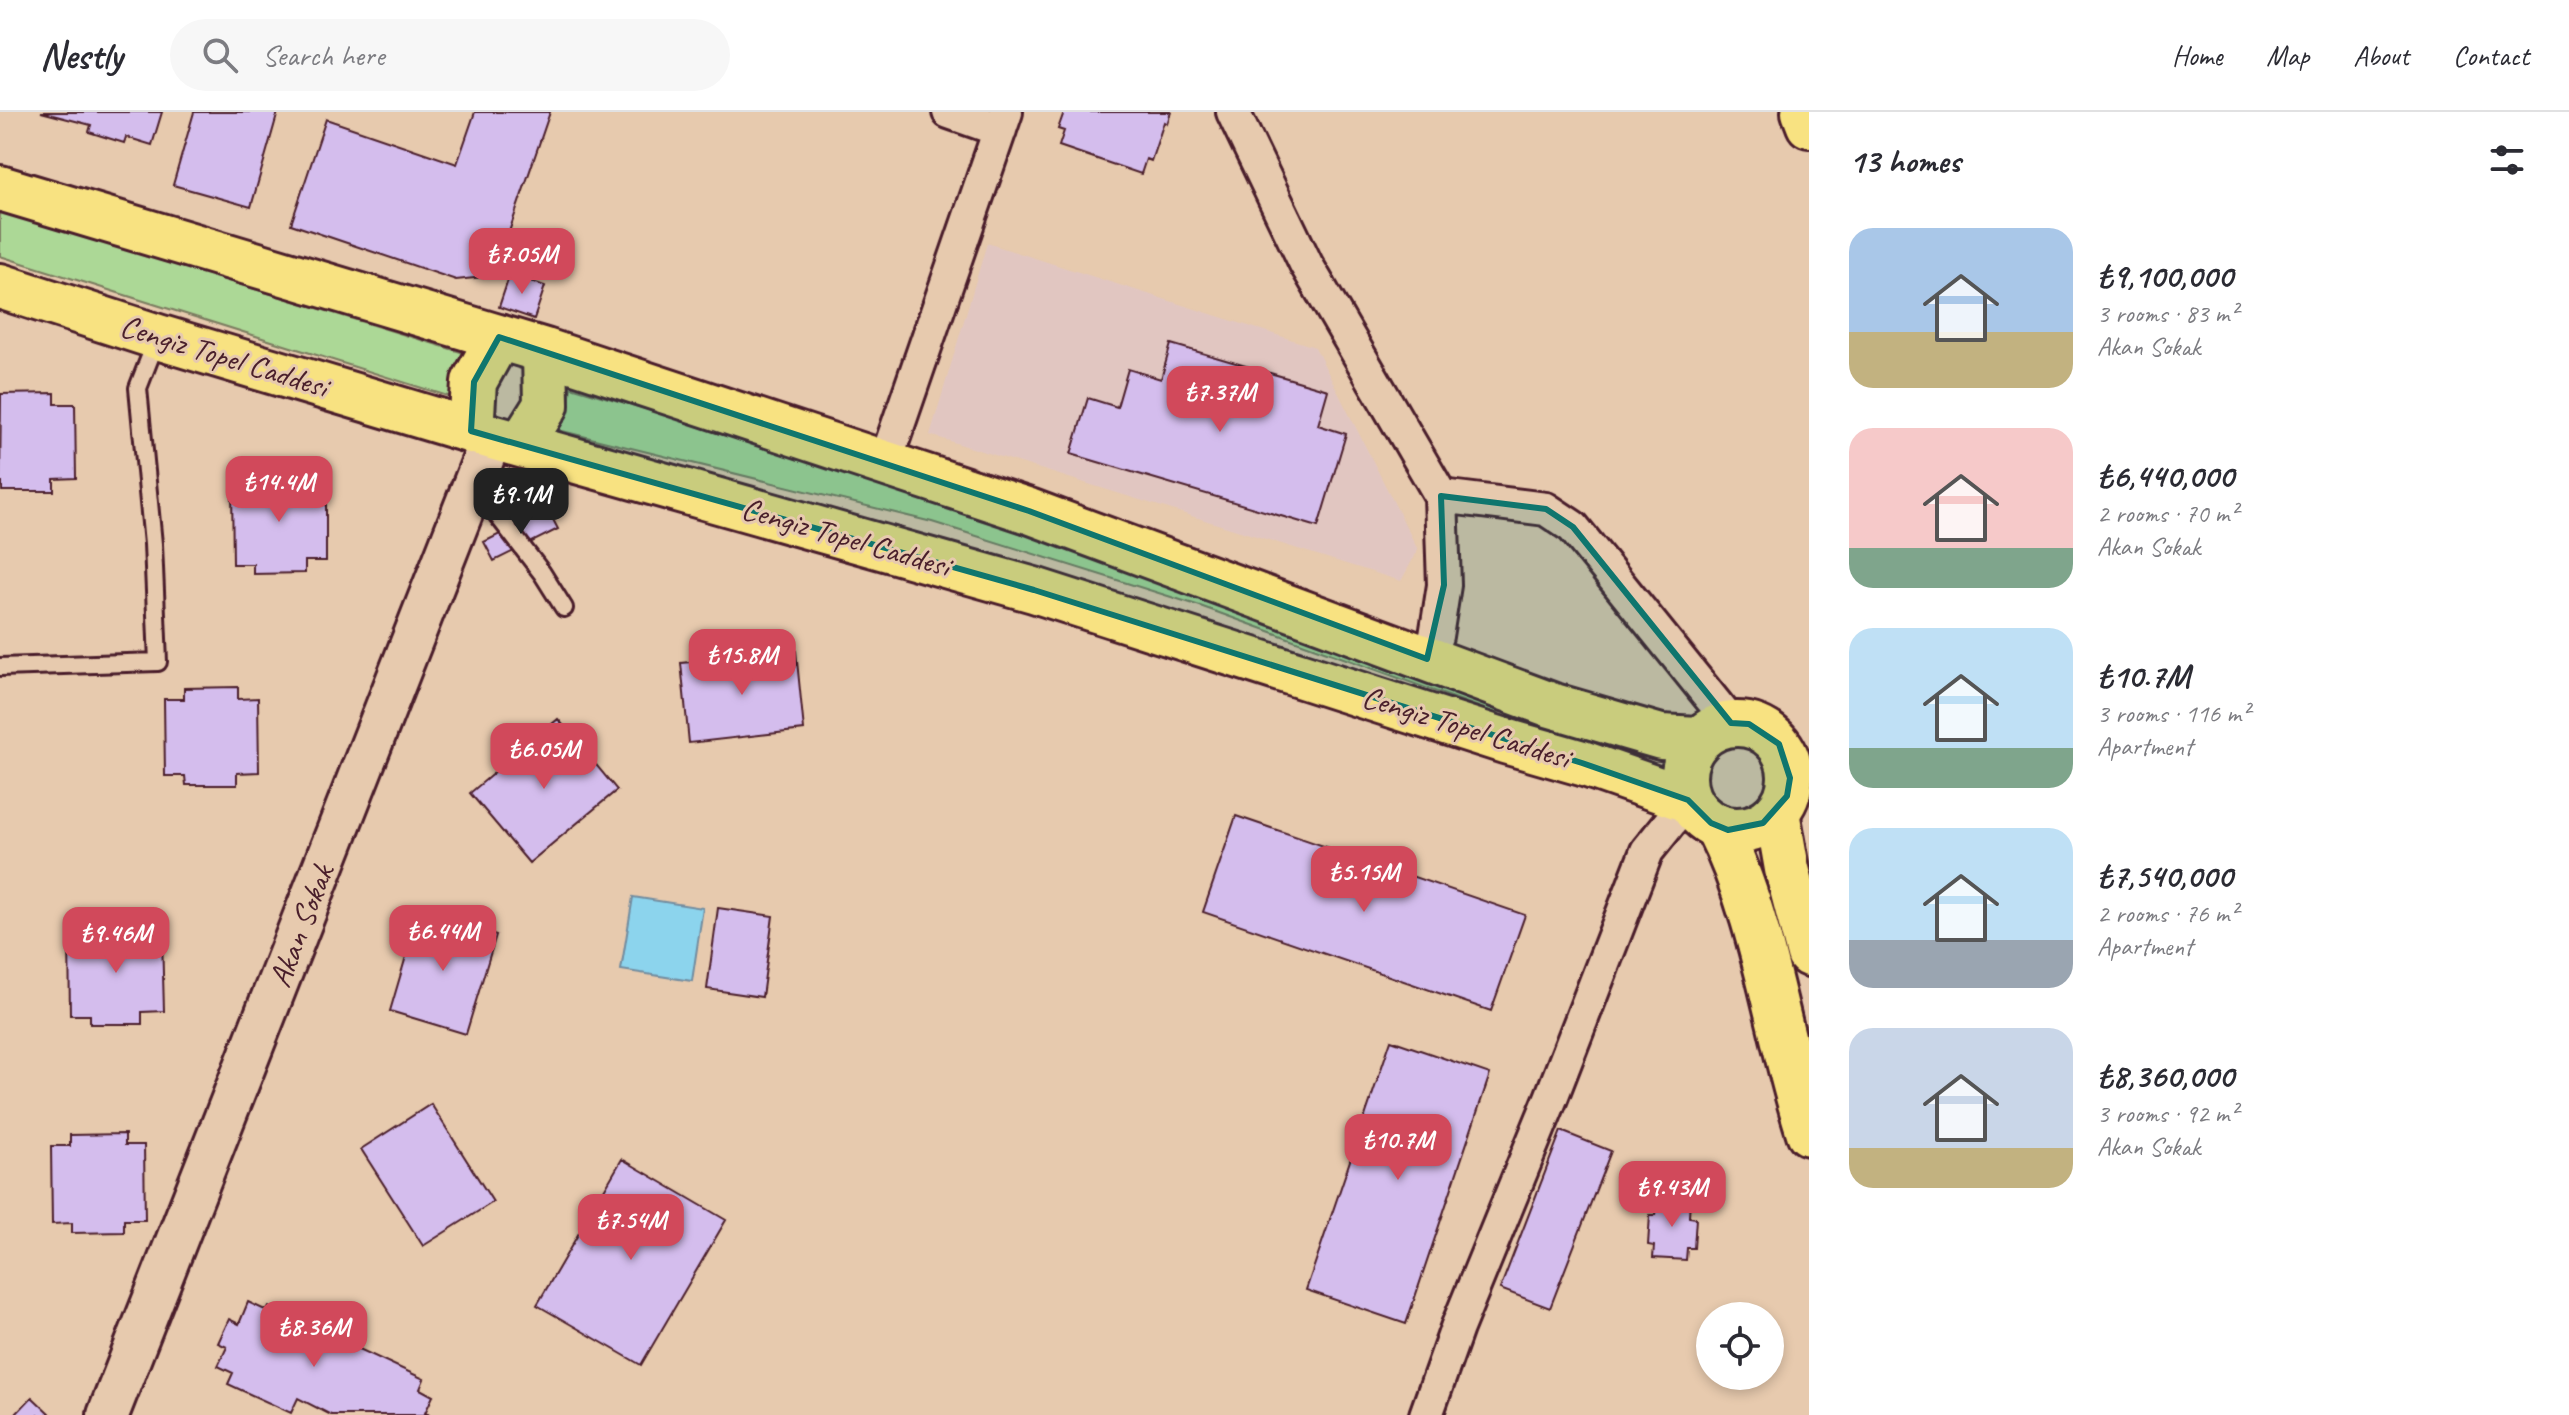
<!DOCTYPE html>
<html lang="en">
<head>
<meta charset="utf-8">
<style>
	:root { --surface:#fff; --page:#f7f7f7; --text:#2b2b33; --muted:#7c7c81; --line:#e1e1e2; --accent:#d1495b }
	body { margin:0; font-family:Caveat,sans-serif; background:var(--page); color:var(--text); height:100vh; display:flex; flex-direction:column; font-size:30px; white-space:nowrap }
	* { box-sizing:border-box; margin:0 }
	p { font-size:26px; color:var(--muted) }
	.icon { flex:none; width:44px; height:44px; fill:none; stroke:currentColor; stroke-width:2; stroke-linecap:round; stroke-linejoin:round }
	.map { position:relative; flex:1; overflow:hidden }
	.details { display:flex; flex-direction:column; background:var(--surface); width:760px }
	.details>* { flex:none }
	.controls { position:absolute; left:1696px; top:1190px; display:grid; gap:16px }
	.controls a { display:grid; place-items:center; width:88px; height:88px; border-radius:50%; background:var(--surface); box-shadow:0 4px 12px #0003; font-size:40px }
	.price { position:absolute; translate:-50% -68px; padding:0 18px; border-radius:16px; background:var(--accent); color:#fff; font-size:26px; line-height:52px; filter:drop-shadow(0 2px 4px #0008) }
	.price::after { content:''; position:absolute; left:50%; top:48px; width:24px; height:18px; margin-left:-12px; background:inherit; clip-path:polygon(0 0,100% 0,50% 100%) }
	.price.on { background:#222; color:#fff }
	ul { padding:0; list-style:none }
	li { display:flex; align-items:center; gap:24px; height:200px; padding:0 40px }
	li span { display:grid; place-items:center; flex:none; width:224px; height:160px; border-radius:24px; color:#555 }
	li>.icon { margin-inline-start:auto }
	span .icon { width:96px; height:96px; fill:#fffc; stroke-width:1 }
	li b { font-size:34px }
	h2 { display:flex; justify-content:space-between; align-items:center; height:96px; padding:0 40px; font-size:34px }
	header { display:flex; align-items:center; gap:48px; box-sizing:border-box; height:112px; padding:0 40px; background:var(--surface); border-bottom:2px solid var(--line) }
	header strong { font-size:38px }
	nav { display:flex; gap:44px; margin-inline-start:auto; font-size:28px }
	.search { width:560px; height:72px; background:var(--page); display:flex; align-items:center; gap:20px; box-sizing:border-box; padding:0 28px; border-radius:44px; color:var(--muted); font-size:30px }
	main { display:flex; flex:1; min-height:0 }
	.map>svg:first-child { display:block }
	.built { fill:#e1c6c1 }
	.green { fill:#acd896; stroke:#7b7c60; stroke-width:2 }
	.water { fill:#8cd4ed; stroke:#728c9f; stroke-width:2 }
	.building { fill:#d4bded; stroke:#4a1f2b; stroke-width:2 }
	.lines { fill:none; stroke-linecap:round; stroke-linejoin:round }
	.service-casing { stroke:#4a1f2b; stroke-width:22 }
	.minor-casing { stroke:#4a1f2b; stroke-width:38 }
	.tertiary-casing { stroke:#4a1f2b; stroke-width:46 }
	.primary-casing { stroke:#4a1f2b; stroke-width:50 }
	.trunk-casing { stroke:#4a1f2b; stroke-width:50 }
	.service { stroke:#e7caae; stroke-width:16 }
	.minor { stroke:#e7caae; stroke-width:32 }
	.tertiary { stroke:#e7caae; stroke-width:40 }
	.primary { stroke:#f8e281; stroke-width:44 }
	.trunk { stroke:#f8e281; stroke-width:44 }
	.marked { fill:#0f766e; fill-opacity:0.2; stroke:#0f766e; stroke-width:6; stroke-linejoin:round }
	.labels { text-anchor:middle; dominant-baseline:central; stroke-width:6; stroke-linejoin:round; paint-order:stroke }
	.street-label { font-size:32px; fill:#4a1f2b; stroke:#e7caae }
</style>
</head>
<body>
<header>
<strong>Nestly</strong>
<div class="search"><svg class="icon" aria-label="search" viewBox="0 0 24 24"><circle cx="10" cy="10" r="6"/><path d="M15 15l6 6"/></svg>Search here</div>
<nav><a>Home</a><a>Map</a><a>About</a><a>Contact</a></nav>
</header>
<main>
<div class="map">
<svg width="1809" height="1303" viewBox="0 0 1809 1303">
	<rect width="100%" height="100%" fill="#e7caae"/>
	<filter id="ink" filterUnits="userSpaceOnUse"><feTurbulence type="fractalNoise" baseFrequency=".0125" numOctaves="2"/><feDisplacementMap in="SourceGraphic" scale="16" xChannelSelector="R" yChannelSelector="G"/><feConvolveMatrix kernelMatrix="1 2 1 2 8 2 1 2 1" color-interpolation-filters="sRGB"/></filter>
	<g filter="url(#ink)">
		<path class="built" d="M987,131L1315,235L1418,438L1401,469L930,323Z"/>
		<path class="green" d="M0,99L464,241L454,286L0,144Z
			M571,275L834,353L1111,449L1501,595L1498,602L1200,494L932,410L558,318L568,299Z"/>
		<path class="water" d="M633,785L703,796L692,869L621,858Z"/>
		<path class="building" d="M41,0H162L152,33L126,25L124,31L89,20L91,13Z
			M194,0H278L251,95L173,73Z
			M475,0H550L498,152L484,165L456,168L291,112L326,7L457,52Z
			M1064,0H1171L1167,12L1164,10L1151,49L1146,47L1141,62L1059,34L1064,19L1058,17Z
			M510,162L545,174L534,207L499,195Z
			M1171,232L1328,278L1318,313L1346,322L1318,415L1071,342L1088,286L1117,295L1128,257L1161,267Z
			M55,281V292H75L76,366L54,367V379H2V370H0L1,282Z
			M306,363V375L326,374V449H305V461L253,462V452H233L232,375H251V364Z
			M548,398L558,417L494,449L484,430Z
			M796,539L804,618L689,631L681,551Z
			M238,575V587L258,586L259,660L237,661V673H186L185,664H165L164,587H184V576Z
			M558,607L617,678L529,751L470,681Z
			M1236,704L1525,803L1491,899L1203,800Z
			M718,796L773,804L762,885L707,877Z
			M419,800L496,823L466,922L390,899Z
			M143,814V825H162L164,899L142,900V912H90V903H70L69,826H89L88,815Z
			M1391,928L1490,962L1406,1212L1306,1178Z
			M431,992L493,1090L423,1134L361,1037Z
			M1561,1019L1611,1039L1550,1196L1500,1177Z
			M125,1022V1033H144L145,1108H124V1120L72,1121V1111L52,1112L51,1034H70V1023Z
			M622,1047L726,1108L641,1253L537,1193Z
			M1658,1084L1690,1086L1689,1105L1696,1106L1694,1136H1687L1686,1148L1653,1146L1654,1134L1648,1133L1650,1103H1656Z
			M248,1190L267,1199L269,1195L424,1267L420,1277L433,1284L425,1301L430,1303H331L298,1286L291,1301L228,1272L233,1261L218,1254L227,1235L218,1231L229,1207L239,1212Z
			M32,1285L51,1303H15Z"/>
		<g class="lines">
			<defs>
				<path id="service" d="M475,374L542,461L564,496
					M0,555L158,550L153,432L138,276L157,227"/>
				<path id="minor" d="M949,0L1000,18
					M1233,0L1306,152L1441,384L1444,473L1436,524L1427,547
					M885,351L1006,0
					M1441,384L1546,397L1573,415L1731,611
					M1426,1303L1457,1216L1551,986L1647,739L1688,688"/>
				<path id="tertiary" d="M108,1303L492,325"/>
				<path id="primary" d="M0,76L545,239L1029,399L1551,593L1661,625L1698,627
					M0,174L158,225L492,325L1034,478L1505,629L1582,651L1688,688
					M471,319L474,270L499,225
					M521,333L546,293L545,239
					M1684 665a53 53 0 1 1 106 0a53 53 0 1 1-106 0Z"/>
				<path id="trunk" d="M1804,0L1809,13
					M1777,700L1787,757L1809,842
					M1717,714C1765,809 1776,920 1809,1021"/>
			</defs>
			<use href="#service" class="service-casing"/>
			<use href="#minor" class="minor-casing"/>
			<use href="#tertiary" class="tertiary-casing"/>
			<use href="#primary" class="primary-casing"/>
			<use href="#trunk" class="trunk-casing"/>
			<use href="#service" class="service"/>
			<use href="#minor" class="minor"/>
			<use href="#tertiary" class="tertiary"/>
			<use href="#primary" class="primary"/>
			<use href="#trunk" class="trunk"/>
		</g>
	</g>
	<path class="marked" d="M499,225L1029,399L1427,547L1444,473L1441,384L1546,397L1573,415L1731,611L1749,612L1779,632L1790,666L1787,684L1763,711L1728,718L1711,711L1688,688L1582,651L1034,478L471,319L474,270Z"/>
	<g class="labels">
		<g class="street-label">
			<text transform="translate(224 244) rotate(17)">Cengiz Topel Caddesi</text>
			<text transform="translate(846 425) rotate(16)">Cengiz Topel Caddesi</text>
			<text transform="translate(1466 615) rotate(17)">Cengiz Topel Caddesi</text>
			<text transform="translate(301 814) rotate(-69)">Akan Sokak</text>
		</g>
	</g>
</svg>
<div class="controls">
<a><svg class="icon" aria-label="locate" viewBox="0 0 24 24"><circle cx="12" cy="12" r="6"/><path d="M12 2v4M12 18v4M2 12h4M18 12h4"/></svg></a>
</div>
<b class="price" style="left:522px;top:184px">₺7.05M</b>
<b class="price" style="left:1220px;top:322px">₺7.37M</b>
<b class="price" style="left:279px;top:412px">₺14.4M</b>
<b class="price on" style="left:521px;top:424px">₺9.1M</b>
<b class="price" style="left:742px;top:585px">₺15.8M</b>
<b class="price" style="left:544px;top:679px">₺6.05M</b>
<b class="price" style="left:1364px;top:802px">₺5.15M</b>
<b class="price" style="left:443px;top:861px">₺6.44M</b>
<b class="price" style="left:116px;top:863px">₺9.46M</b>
<b class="price" style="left:1398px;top:1070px">₺10.7M</b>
<b class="price" style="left:1672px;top:1117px">₺9.43M</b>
<b class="price" style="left:631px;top:1150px">₺7.54M</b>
<b class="price" style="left:314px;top:1257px">₺8.36M</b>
</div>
<section class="details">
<h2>13 homes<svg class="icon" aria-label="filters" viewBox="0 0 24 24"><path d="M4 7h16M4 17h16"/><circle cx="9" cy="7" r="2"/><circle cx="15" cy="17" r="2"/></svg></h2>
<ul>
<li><span style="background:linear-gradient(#a9c7e8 65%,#c2b280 0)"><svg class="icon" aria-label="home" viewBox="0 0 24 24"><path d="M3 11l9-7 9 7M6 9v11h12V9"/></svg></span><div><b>₺9,100,000</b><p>3 rooms · 83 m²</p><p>Akan Sokak</p></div></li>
<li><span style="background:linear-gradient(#f6c9c9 75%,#7fa58c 0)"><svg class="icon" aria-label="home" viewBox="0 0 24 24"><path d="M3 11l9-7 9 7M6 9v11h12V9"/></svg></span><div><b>₺6,440,000</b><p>2 rooms · 70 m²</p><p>Akan Sokak</p></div></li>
<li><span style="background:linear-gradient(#bfe0f5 75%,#7fa58c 0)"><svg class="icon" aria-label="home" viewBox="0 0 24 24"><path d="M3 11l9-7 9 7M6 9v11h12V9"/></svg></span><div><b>₺10.7M</b><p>3 rooms · 116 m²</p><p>Apartment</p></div></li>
<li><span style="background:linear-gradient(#bfe0f5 70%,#9aa5b1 0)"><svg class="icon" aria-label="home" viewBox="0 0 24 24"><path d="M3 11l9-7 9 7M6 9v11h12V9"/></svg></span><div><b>₺7,540,000</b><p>2 rooms · 76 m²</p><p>Apartment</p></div></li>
<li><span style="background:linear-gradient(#c9d6e8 75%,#c2b280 0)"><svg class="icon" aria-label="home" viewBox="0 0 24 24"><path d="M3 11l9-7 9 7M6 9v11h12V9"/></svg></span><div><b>₺8,360,000</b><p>3 rooms · 92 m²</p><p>Akan Sokak</p></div></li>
</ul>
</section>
</main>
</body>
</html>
